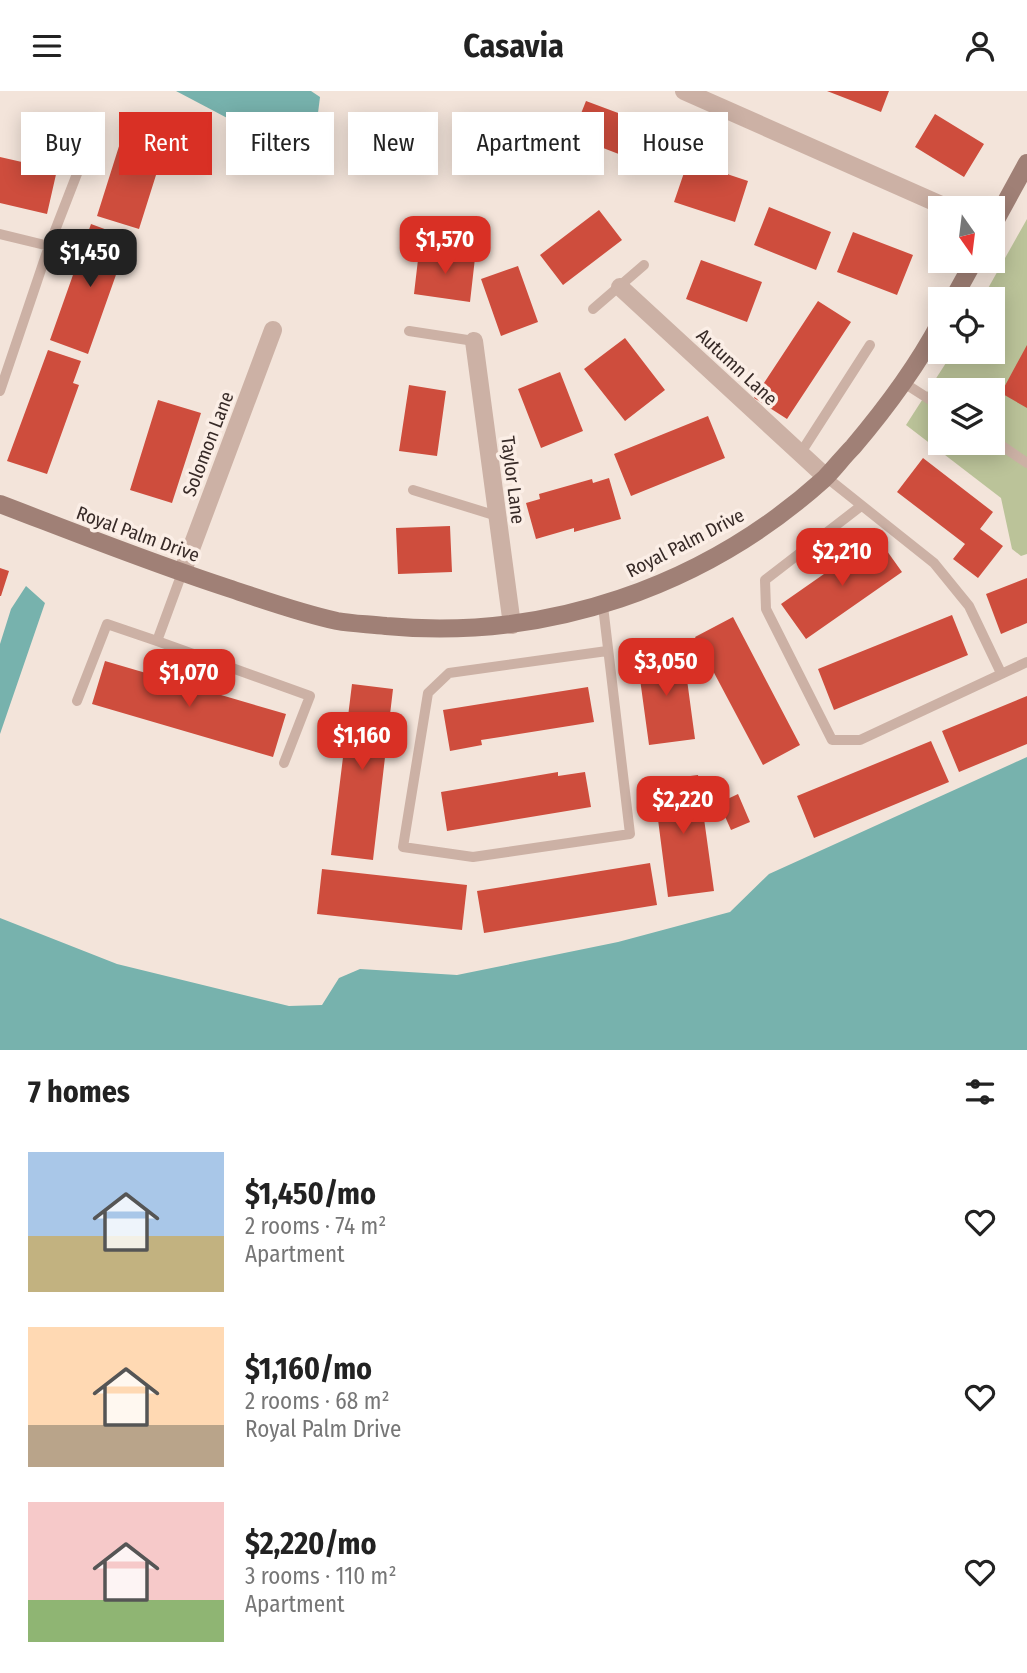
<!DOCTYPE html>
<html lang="en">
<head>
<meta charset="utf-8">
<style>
	:root { --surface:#fff; --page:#f2f2f2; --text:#222; --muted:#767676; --accent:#d93025 }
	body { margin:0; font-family:"Fira Sans Condensed",sans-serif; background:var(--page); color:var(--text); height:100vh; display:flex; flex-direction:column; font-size:26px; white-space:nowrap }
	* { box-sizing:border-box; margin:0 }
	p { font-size:23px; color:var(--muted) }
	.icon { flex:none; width:38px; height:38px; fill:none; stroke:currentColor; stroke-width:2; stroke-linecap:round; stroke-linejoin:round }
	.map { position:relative; height:959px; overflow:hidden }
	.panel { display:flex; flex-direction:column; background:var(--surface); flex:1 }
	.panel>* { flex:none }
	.top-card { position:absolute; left:21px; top:21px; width:985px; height:63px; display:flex; gap:14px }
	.needle { width:46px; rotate:166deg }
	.controls { position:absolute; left:928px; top:105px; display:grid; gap:14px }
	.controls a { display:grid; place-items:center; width:77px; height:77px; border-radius:0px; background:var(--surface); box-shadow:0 4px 18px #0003; font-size:35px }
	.price { position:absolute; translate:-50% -60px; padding:0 16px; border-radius:14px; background:var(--accent); color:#fff; font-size:23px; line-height:46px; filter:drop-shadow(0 2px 4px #0008) }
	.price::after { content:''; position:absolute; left:50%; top:42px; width:21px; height:16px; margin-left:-10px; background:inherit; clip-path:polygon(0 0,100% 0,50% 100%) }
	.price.on { background:#222; color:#fff }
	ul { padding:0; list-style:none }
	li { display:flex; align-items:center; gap:21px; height:175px; padding:0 28px }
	li span { display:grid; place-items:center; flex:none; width:196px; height:140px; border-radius:0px; color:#555 }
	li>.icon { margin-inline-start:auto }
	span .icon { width:84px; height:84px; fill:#fffc; stroke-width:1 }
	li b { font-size:30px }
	h2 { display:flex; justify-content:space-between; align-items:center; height:84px; padding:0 28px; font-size:30px }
	.pill { padding:0 24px; border-radius:0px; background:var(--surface); box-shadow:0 4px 18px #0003; font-size:24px; line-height:63px }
	.pill.on { background:var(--accent); color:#fff }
	header { display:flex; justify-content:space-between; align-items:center; height:91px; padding:0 28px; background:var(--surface); font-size:32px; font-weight:700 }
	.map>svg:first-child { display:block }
	.green { fill:#bbc399; fill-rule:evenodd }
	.water { fill:#77b2ad }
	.building { fill:#ce4d3d }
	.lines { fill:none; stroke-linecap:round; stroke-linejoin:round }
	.lane { stroke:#ccb1a5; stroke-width:10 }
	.street { stroke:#ccb1a5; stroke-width:18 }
	.secondary { stroke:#a08076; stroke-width:18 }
	.labels { text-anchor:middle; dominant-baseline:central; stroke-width:7; stroke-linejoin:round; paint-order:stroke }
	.street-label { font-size:19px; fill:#372a27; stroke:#fbeee6 }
</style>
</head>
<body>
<header><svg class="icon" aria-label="menu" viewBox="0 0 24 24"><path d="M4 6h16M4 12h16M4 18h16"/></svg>Casavia<svg class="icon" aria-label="person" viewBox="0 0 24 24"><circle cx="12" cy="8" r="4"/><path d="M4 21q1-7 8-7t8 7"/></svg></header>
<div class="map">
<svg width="1027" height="959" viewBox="0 0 1027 959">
	<rect width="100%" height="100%" fill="#f3e4da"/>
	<path class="green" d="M1027,128V463L1021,465L1012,458L1001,407L906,334L953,261H992V208H982ZM940,299H992V352H940Z"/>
	<path class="water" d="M176,0H311L320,6L318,22L276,31L231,29Z
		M26,495L45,512L0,643V553L11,518Z
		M1027,666V959H0V827L117,873L289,915L322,914L339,887L360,878L457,884L618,851L730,821L769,783Z"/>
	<path class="building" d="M827,0H889L881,21Z
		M586,10L669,41L655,77L572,45Z
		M935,23L984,53L964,86L915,56Z
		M126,33L168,46L139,138L97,125Z
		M0,66L57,79L47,123L0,112Z
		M688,70L748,90L735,131L674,111Z
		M769,116L831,141L816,179L754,154Z
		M599,119L622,149L563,194L540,164Z
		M91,133L129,147L88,263L50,249Z
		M853,141L913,164L897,204L837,181Z
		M419,160L475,167L470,211L414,203Z
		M701,169L762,191L747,231L686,208Z
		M518,175L538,231L501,245L481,188Z
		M818,210L851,231L787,328L754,307Z
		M625,247L665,299L625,330L584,278Z
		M1027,254V317L1001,302Z
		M48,259L81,270L73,292L79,294L47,383L7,370Z
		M560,281L583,340L541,357L518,298Z
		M409,294L446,300L437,365L399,360Z
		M158,309L201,322L172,412L130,399Z
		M708,325L725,367L631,405L614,363Z
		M923,367L993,421L980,438L1003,455L978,487L953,468L965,453L897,401Z
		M609,387L621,428L574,441V437L536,448L526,412L540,408L539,403L592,388L593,392Z
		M450,435L452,481L398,483L396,437Z
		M877,446L902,481L806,548L781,513Z
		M0,477L9,480L1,505H0Z
		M1027,487V532L1001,543L986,503Z
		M952,524L968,564L834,619L818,578Z
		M733,526L800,654L763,674L695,546Z
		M683,559L695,648L649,654L637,566Z
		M105,570L286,623L273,666L92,613Z
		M352,593L393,598L373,769L331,764Z
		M588,596L594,631L481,649L482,654L450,660L443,619Z
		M1027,605V653L959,681L942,640Z
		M931,650L949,691L814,747L797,705Z
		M558,681V685L585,681L591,716L447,740L441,701Z
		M698,684L714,800L668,806L653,690Z
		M738,703L750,731L731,739L719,712Z
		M650,772L657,814L484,842L477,800Z
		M322,778L467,794L462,839L317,823Z"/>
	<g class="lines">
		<path class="lane" d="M0,143L49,155
			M593,218L644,174
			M409,240L474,250
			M904,292L940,315
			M0,300L49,155L87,57
			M992,348L1027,372
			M800,363L870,254
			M826,386L934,472L969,515L1001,582
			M413,399L497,425
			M861,415L765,489L766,518L832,649H860L1027,571
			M182,482L157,550L310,605L284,672
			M603,515L630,743L473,766L403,756L428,602L449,582L607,560
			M77,610L107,533L157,550"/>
		<path class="street" d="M684,0L948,117
			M620,196L826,386
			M474,250L512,534
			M182,482L273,239"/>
		<path class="secondary" d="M992,136L1027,72
			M953,208L974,170
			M0,413C76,442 151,472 228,497C264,509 300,522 337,530C353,533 370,533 386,535C546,550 704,496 824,388C834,378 843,366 853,356C886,317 916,277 940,232"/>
	</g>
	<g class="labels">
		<g class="street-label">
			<text transform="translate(737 276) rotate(43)">Autumn Lane</text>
			<text transform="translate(208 353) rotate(-69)">Solomon Lane</text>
			<text transform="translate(513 389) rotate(83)">Taylor Lane</text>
			<text transform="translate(138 443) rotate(20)">Royal Palm Drive</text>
			<text transform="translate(685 452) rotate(-27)">Royal Palm Drive</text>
		</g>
	</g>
</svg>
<div class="controls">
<a><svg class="needle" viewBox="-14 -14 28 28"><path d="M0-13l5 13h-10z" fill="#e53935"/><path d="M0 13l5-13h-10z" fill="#767676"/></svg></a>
<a><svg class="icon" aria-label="locate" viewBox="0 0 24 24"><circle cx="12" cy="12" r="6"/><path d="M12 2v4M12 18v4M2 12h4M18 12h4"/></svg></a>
<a><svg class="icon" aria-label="layers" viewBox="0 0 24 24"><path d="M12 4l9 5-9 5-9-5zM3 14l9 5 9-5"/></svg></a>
</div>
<b class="price" style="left:445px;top:185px">$1,570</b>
<b class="price on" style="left:90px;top:198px">$1,450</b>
<b class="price" style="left:842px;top:497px">$2,210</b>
<b class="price" style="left:666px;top:607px">$3,050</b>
<b class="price" style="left:189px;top:618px">$1,070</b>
<b class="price" style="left:362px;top:681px">$1,160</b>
<b class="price" style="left:683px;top:745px">$2,220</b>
<div class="top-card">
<a class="pill">Buy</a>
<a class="pill on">Rent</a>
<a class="pill">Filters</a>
<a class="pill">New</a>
<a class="pill">Apartment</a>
<a class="pill">House</a>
</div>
</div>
<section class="panel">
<h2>7 homes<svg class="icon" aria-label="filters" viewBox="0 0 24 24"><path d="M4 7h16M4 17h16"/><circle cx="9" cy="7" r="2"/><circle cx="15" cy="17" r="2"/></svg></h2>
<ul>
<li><span style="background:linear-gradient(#a9c7e8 60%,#c2b280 0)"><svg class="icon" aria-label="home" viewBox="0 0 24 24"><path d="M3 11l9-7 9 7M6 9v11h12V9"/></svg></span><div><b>$1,450/mo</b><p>2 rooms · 74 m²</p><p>Apartment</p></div><svg class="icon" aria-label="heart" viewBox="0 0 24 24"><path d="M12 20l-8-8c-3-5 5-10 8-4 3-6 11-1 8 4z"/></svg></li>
<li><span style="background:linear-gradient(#ffd9b3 70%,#b9a48a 0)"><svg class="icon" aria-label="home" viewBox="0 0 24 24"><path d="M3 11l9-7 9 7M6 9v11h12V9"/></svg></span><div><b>$1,160/mo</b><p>2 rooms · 68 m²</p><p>Royal Palm Drive</p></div><svg class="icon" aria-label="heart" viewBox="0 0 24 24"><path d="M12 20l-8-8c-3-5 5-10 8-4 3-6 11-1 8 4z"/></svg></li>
<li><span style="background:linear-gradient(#f6c9c9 70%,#8fb573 0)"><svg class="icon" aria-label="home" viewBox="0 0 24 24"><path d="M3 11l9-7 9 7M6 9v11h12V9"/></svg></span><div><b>$2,220/mo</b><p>3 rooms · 110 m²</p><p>Apartment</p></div><svg class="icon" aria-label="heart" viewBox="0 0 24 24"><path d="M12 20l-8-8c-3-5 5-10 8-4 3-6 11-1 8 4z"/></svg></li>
</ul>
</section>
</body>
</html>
